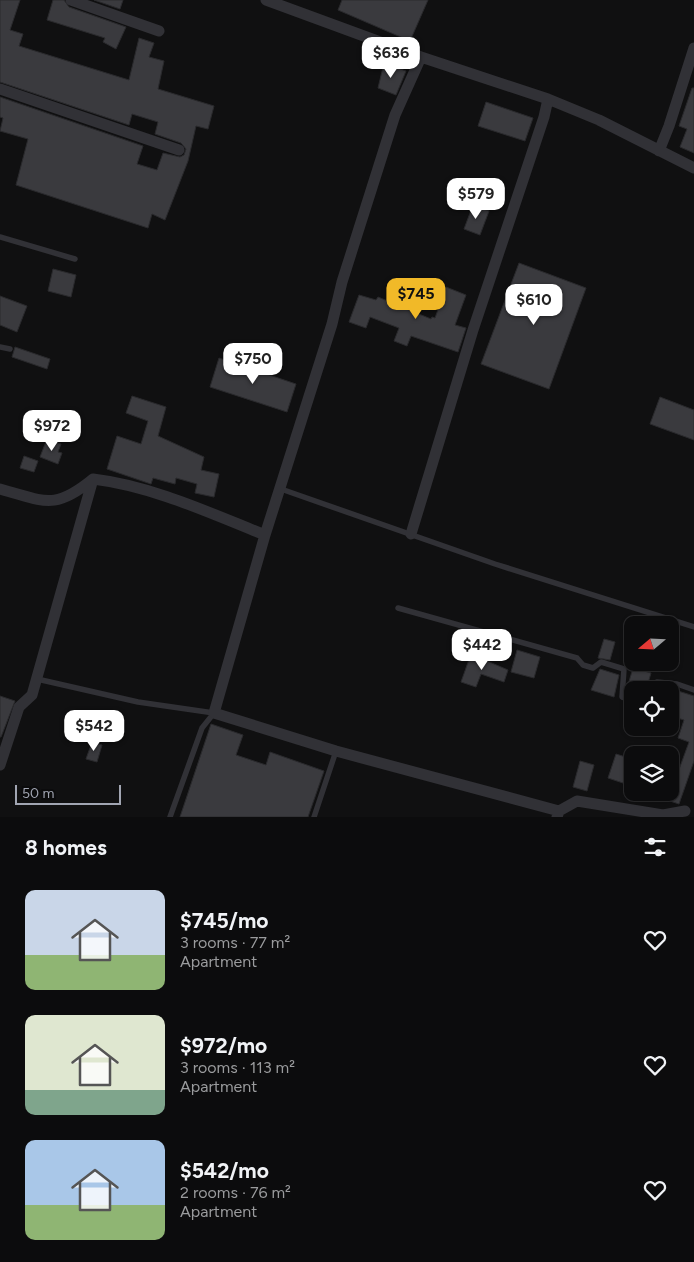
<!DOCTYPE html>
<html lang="en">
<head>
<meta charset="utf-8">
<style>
	:root { --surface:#0c0c0d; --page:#151516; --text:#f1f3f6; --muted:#9a9b9d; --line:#2c2c2e; --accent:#f1b928 }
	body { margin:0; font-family:Figtree,sans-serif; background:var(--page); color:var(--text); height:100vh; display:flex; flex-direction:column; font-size:19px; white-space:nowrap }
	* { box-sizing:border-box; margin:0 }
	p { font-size:16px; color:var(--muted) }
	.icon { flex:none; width:28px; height:28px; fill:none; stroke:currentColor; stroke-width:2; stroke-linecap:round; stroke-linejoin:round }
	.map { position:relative; height:817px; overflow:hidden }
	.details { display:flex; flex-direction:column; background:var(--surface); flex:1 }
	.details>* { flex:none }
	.needle { width:32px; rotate:251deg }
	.controls { position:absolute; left:624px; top:616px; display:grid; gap:10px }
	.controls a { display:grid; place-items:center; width:55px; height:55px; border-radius:10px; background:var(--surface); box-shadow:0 1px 4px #0004,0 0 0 1px var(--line); font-size:25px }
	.scale { position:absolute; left:15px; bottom:12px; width:106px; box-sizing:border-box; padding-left:5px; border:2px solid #a1a5b2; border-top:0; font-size:14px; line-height:18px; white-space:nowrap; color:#a1a5b2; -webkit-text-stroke:4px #0b0b0c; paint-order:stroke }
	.price { position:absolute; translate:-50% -42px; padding:0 11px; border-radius:10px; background:#fff; color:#222; font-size:16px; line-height:32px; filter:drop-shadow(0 1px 2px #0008) }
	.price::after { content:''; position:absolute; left:50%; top:30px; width:15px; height:11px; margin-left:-8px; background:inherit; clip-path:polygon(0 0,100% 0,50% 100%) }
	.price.active { background:var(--accent); color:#111 }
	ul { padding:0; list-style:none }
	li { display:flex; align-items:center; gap:15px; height:125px; padding:0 25px }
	li span { display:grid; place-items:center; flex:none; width:140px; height:100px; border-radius:10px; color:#555 }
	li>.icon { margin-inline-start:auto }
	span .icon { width:60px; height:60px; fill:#fffc; stroke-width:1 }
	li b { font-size:21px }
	h2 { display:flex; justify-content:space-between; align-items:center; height:60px; padding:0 25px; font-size:21px }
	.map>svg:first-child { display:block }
	.building { fill:#3a3a3e; stroke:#2a2a2d }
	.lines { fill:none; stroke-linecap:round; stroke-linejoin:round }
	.lane { stroke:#313136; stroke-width:5.5 }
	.street { stroke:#313136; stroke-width:11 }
</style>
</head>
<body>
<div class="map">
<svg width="694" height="817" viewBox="0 0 694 817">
	<rect width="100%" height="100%" fill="#101011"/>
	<path class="building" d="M0,0H20L10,30L23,34L19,46L129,80L139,38L154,43L149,57L164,61L158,89L214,106L208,129L196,126L188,161L165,220L152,214L148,228L16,185L28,139L0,131L3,118L0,117V97L143,146L137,164L157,170L163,153L180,157L184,155L186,149L181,143L155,134L158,122L132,114L129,125L0,82Z
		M53,0H64L69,7L126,27L116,49L103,42L105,38L47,20Z
		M94,0H123L120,9Z
		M342,0H428L410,41L338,10Z
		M384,63L406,71L396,95L378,88Z
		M692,88H694V153L680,147L687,129L679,126Z
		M486,102L533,118L525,141L478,126Z
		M473,205L489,211L480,235L464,229Z
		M519,263L586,288L549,389L481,364Z
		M53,269L76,275L71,297L48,291Z
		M446,287L466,295L455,325L466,328L458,352L411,336L407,346L394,341L399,328L370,317L366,328L349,322L359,295L376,300L378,297L431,319L432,317L435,318Z
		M0,296L27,306L17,332L0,325Z
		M15,347L50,359L47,369L12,357Z
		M219,358L296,384L287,412L210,387Z
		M132,396L166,407L158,436L204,457L201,470L219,474L214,497L195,493L197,484L176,478L175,484L153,478L151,484L107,469L117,436L141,444L148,421L126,413Z
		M660,397L694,410V440L650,424Z
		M48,419L60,423L55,439L43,435Z
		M47,439L61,444L58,452L62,453L58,464L40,457Z
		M24,456L38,461L34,472L20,468Z
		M604,639L615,642L610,660L598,658Z
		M517,650L540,657L534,678L511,672Z
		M471,654L508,670L504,682L481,674L476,687L461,682Z
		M633,668L651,673L646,690L628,685Z
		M600,669L619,675L614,697L591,690Z
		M675,690L694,696V761L679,804L670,801V773L677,775L689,742L678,738L684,720L670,716V705Z
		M0,696L15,701L1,737H0Z
		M211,724L243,735L236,755L266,765L270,752L324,771L308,817H180Z
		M92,742L102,745L97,762L86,759Z
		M616,754L632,759V786L608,778Z
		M580,761L594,765L587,791L573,787Z"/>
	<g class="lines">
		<path class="lane" d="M0,237L75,259
			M0,347L10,349
			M281,489L495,564L694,627
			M398,608L577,658L583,665L593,668L601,662L624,669L622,697L632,700
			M37,679L138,702L214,713L202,728L170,817
			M652,690L657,682L677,684L694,690
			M314,817L336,751"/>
		<path class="street" d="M71,0L159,31
			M266,0L421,57L548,99L599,120L694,168
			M421,57L395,115L342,282L332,324L265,535L214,713L336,751L559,811
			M0,89L179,150
			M659,151L669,126L694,48
			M0,489C45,501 54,511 93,479C152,486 210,513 265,535
			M411,534L473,330L544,117L548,99
			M0,765L19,707L32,695L93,479
			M557,817L559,811L577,801L663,815L685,811"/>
	</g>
</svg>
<div class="controls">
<a><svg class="needle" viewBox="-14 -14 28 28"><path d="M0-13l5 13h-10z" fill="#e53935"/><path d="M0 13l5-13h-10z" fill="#9a9b9d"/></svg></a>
<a><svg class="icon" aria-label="locate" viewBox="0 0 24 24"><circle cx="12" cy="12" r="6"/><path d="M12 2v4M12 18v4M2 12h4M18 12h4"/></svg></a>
<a><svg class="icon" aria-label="layers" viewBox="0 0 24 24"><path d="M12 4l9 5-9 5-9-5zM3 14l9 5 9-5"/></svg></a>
</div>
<div class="scale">50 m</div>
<b class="price" style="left:391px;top:79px">$636</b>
<b class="price" style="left:476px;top:220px">$579</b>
<b class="price active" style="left:416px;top:320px">$745</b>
<b class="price" style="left:534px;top:326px">$610</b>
<b class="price" style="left:253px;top:385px">$750</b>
<b class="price" style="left:52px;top:452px">$972</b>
<b class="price" style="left:482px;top:671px">$442</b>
<b class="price" style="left:94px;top:752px">$542</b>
</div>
<section class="details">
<h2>8 homes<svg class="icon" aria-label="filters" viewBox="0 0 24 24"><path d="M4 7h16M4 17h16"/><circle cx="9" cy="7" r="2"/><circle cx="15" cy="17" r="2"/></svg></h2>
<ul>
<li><span style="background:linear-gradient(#c9d6e8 65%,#8fb573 0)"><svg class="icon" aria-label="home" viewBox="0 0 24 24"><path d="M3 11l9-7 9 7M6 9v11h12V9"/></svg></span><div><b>$745/mo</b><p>3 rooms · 77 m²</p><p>Apartment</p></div><svg class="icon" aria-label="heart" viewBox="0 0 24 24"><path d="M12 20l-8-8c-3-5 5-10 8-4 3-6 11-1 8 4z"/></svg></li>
<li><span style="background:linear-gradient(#dfe7d0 75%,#7fa58c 0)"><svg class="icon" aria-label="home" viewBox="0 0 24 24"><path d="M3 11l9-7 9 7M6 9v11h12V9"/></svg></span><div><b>$972/mo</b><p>3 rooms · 113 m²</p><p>Apartment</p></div><svg class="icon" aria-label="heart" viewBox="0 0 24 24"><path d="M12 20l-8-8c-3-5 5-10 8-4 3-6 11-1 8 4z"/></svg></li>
<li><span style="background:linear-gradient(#a9c7e8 65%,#8fb573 0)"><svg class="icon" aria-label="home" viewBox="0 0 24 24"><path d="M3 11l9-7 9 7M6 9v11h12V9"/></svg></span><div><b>$542/mo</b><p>2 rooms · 76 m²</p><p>Apartment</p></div><svg class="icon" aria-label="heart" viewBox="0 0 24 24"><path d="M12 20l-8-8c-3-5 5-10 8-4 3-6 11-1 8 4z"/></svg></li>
</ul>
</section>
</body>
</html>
